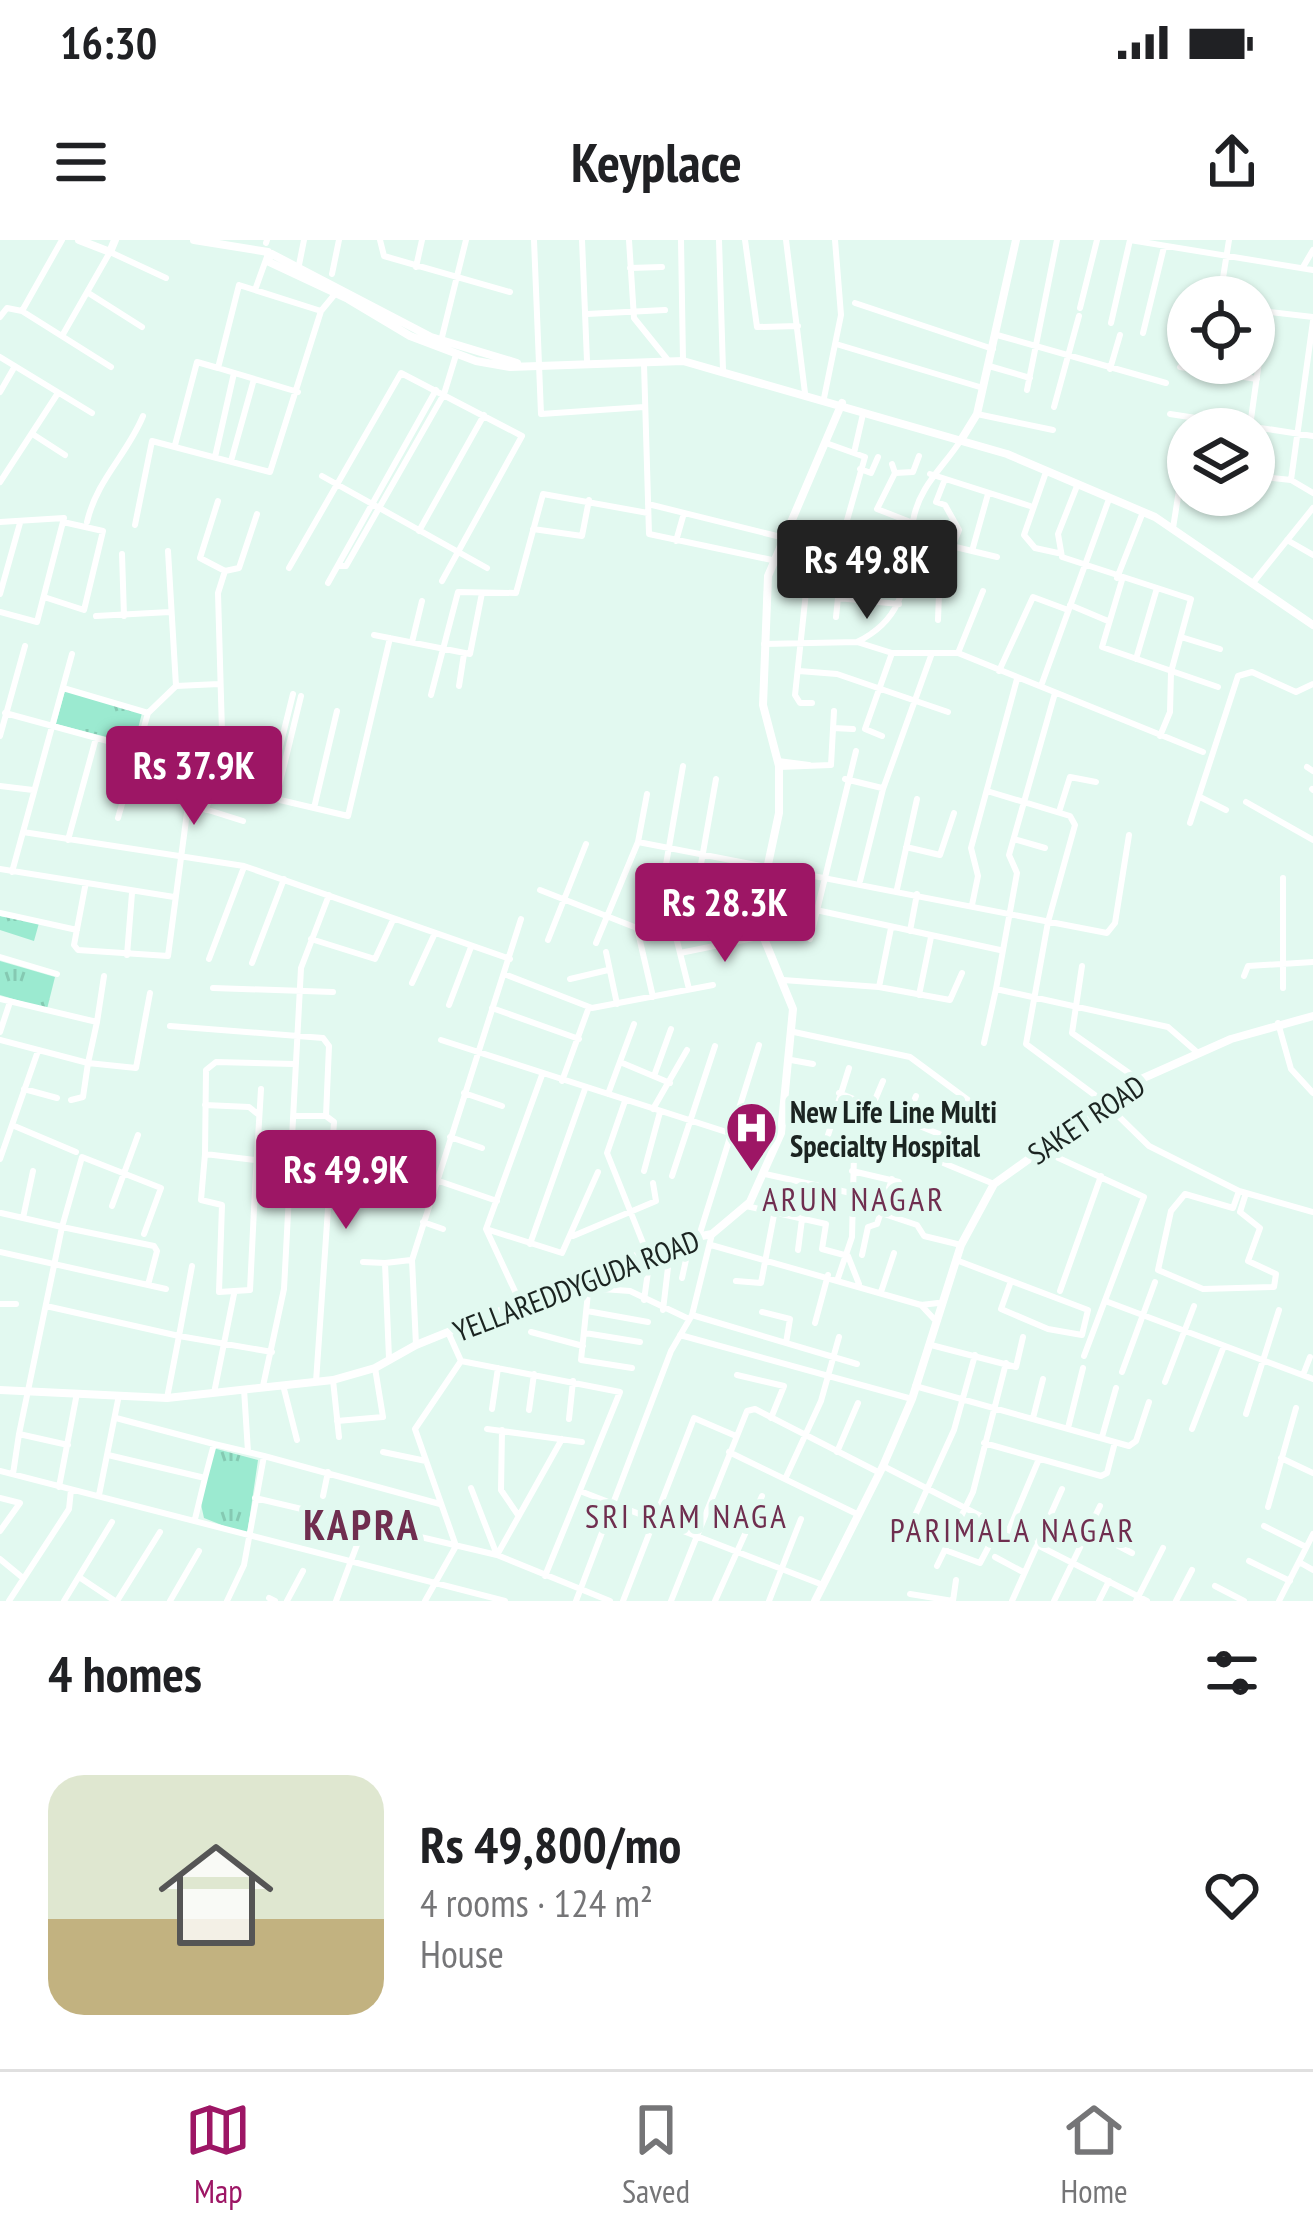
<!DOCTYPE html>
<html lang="en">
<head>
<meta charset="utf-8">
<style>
	:root { --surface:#fff; --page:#f2f2f2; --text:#202124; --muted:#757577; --line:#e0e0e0; --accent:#9d1665 }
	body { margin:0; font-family:"PT Sans Narrow",sans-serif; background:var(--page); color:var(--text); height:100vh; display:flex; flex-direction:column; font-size:45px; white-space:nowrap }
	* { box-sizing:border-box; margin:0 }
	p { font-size:39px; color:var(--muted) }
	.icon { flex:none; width:66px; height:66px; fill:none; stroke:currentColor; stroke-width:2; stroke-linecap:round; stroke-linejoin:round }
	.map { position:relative; height:1361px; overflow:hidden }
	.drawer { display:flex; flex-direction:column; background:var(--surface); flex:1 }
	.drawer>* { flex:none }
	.fabs { position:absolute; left:1167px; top:36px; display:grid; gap:24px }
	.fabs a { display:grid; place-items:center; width:108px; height:108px; border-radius:50%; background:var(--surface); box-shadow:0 3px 9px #0004; font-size:60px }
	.price { position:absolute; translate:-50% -102px; padding:0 27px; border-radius:12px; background:var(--accent); color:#fff; font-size:39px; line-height:78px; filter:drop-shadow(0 3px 6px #0008) }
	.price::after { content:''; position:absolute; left:50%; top:72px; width:36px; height:27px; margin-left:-18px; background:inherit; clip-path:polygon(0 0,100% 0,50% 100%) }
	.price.current { background:#222; color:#fff }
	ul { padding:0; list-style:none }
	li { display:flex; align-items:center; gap:36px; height:300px; padding:0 48px }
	li span { display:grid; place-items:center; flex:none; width:336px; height:240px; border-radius:36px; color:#555 }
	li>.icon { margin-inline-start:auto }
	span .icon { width:144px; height:144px; fill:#fffc; stroke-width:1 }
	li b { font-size:51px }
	h2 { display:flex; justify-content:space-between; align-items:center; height:144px; padding:0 48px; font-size:51px }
	.status { display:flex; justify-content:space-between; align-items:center; height:84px; padding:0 60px; background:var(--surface); direction:ltr }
	.status svg { height:33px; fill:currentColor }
	header { display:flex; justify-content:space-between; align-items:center; height:156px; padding:0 48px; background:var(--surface); font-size:54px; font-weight:600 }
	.tabs { display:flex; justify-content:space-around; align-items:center; height:168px; border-top:3px solid var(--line); background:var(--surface); font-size:33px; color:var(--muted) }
	.tabs a { display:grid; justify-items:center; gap:6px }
	.tabs .current { color:var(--accent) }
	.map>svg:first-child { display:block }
	.grass { fill:url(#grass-tufts) }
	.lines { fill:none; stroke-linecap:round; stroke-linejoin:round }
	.minor { stroke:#fff; stroke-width:6 }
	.tertiary { stroke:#fff; stroke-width:8 }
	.labels { text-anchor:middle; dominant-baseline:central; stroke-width:12; stroke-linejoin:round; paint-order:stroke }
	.poi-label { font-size:30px; font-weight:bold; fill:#1b2421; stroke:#e2f9f0; text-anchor:start }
	.street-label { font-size:30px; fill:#1b2421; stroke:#e2f9f0 }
	.neighbourhood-label { font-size:33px; letter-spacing:3px; fill:#6f2e4f; stroke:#e2f9f0 }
	.district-label { font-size:42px; font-weight:bold; letter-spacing:3px; fill:#6f2e4f; stroke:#e2f9f0 }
</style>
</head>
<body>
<div class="status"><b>16:30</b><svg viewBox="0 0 49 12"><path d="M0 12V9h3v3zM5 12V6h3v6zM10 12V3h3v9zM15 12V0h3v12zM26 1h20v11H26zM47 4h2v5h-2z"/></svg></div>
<header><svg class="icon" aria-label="menu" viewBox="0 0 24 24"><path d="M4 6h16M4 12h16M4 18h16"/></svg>Keyplace<svg class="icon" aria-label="share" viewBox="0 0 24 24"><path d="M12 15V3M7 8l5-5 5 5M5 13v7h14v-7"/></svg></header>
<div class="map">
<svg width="1313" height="1361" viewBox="0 0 1313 1361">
	<defs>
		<pattern id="grass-tufts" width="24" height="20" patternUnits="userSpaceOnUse" patternTransform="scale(3)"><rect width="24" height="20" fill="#9bead0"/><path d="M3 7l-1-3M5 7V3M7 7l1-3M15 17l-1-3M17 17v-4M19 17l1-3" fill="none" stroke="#85c9b2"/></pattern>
	</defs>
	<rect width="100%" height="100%" fill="#e2f9f0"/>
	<path class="grass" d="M65,451L142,473L134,504L56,484Z
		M0,676L39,683L34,701L0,690Z
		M0,721L55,737L47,769L0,755Z
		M213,1208L258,1220L247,1295L204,1278L200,1260Z"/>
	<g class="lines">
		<path class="minor" d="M380,0L384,16L510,52
			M534,0L541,174L644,167
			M582,0L587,121
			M629,0L634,78L667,119
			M681,0L683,121
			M719,0L723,130
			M745,0L757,87L798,86
			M786,0L805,153
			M1130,0L1313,30
			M266,3L267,0
			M299,25L304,0
			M416,27L422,0
			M1303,27L1313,10
			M630,28L662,27
			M332,34L339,0
			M255,50L268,14
			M90,54L142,87
			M1220,57L1229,0
			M855,63L993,109
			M1080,68L1097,0
			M1254,70L1313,77
			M22,71L62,0
			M587,74L665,70
			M0,77L7,68L22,71L111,127
			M1111,83L1130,0
			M1143,93L1164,7
			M997,95L1166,143
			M62,96L110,12L166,38
			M441,101L466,0
			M836,104L983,148
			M0,117L92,173
			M644,124L649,294L772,320
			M989,126L1030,138
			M1180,127L1257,139
			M1110,129L1120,95
			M1027,150L1057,0
			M0,152L15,126
			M298,152L218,128L239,45L321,71
			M824,158L841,75L835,0
			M1054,167L1079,76
			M977,174L1053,190
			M1170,174L1313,196
			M1250,186L1266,72
			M34,195L65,215
			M175,205L197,122L218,128
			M854,213L863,174
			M215,217L234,133
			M231,221L254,139
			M892,224L895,233L877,269L913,283
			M860,229L871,233L878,217
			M1046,232L1024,295L1035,308L1058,313
			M895,233L913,232L919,216
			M930,234L1030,266
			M322,236L487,328
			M1254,236L1291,240L1313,253
			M945,239L936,262L945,265L959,290L952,307
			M1291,240L1313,81
			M0,242L58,153
			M1077,246L1058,294L1062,317L1191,359L1171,432L1170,472L1160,496
			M218,261L200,318L225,331L239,328L257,274
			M648,264L781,297
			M0,282L64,278L37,382L0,372
			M87,282C97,239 127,215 143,176
			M135,285L152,201L270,232L321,71L335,54
			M847,285L875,293L913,283
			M1173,288L1188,194
			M533,289L582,296L589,260
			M419,291L484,175
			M914,297L997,317
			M1287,300L1313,315
			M676,301L684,273
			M860,303L875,293
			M168,311L176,446
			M972,311L988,254
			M122,314L124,376
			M809,316L837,320
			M338,326H346L444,154L456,115
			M289,328L401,133L522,196L442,341
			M225,331L218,353L222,492L255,516L280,560L348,576L390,398
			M908,337L934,341L950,333
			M1117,338L1143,272
			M1122,340L1102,407L1218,447
			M328,343L436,150
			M1252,344L1313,268
			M907,352L939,353L938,380
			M0,354L20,283
			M44,357L84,370L103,291L63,282
			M1070,365L1108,381
			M96,376L170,372
			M836,377L838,358L899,364
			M374,395L470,414L482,353
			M1181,397L1220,409
			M412,402L422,361
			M857,402C912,375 904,332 913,281C919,246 943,228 961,200
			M764,404L857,402L892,413H958L1203,512
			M958,413L983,351
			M1136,419L1157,348
			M799,431L837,434L948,472
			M999,431L1033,357L1068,370
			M459,446L464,414
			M1041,446L1109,259
			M63,448L148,473
			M1055,453L1009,615L1017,633L996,749L1168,787L1198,813
			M431,455L458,352L516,353L543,254L648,273
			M812,463H800L795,455L812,296L842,298L865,217L826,203
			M5,473L170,518L175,524L167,557L243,581
			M833,488L853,489
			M0,496L25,406
			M882,496L865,489L892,413
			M778,521L809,525
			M779,527L831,525L834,471
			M1307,527L1313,531
			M272,539L293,454
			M845,539L882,548
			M0,546L33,550
			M1312,549L1313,550
			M278,550L301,456
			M987,551L1070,576L1075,585L1048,682L1026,804L1104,862L1149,906L1239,951L1313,972
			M1200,557L1226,570
			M1246,562L1313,600
			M314,568L337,471
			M206,570L220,521
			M1059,572L1070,537L1096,542
			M118,578L148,473L176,446L219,444
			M1190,583L1238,436L1252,432L1296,452L1313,444
			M23,592L244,626L510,719
			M1014,599L1045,608
			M68,600L96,498
			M638,602L1107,693L1115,683L1129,595
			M906,607L940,615L954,573
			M0,629L174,657
			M12,632L72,414
			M664,636L683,526
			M1283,638V748
			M698,641L716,539
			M860,641L883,549L932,413
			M85,647L74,705L78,710L168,716L188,565
			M897,649L917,559
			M540,650L637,688L761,657
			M972,665L978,636L971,608L1017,439
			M816,670L1000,710
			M0,673L77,690
			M672,681L689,749
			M637,688L653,757
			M910,691L917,654
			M311,699L375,719L393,680
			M810,699L856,511
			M548,700L586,604
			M596,703L638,602L647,554
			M606,712L617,764
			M680,713L763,696
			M127,715L132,653
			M0,717L57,734
			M209,719L244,627
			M252,723L284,639
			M1082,726L1072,793L1139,840
			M504,734L592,768L713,745
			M1244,736L1248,726L1313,722
			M570,739L608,730
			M783,740L879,747L950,760L962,733
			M412,743L435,693
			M879,747L891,688
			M213,748L333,752
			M919,755L931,697
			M0,759L97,782L104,736
			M449,765L471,707
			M492,768L579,799
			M97,782L88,823L136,828L150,753
			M1278,783L1291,829L1313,853
			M170,786L323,798L329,806L326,876
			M0,792L10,762
			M794,792L910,817L968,860
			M0,800L88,823L83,857L71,860
			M441,800L773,907
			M984,803L996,749
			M791,820L813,824
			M620,822L670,843
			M654,836L671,789
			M562,841L589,767
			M24,849L57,858
			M261,849L255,949L290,951
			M464,853L502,866
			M839,853L944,896L941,922L994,944
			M608,854L634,784
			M625,861L607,913L647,1013
			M205,865L249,867L259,875
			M872,867L883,841
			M653,869L687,810
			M294,876H326
			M784,877L829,886
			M906,880L916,856
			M12,885L76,912
			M450,897L482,908
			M901,906L940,920
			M1041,910L1144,957L1084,1116
			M205,914L201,960L222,965L219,1052L250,1050L255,949
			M0,919L38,811
			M255,920L205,914L206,830L216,822L294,824
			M33,931L23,978L62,987L19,1194L68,1205
			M644,931L660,872
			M852,931L899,942
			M765,934L851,953
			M672,936L715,806
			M436,940L497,961
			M1239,951L1233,968L1185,954L1171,971L1158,1030L1203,1049L1274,1047L1276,1034L1248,1021L1260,988L1240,972L1246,953
			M112,966L138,895
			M746,966L826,984L822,1009L848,1016L859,1044
			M1,973L23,978
			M881,973L917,985L924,996L961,1005
			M423,982L443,989
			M486,989L562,1013L598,932
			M144,994L161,948L82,917L62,987L154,1006L157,1011L148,1045
			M573,996L656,961L653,943
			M699,996L759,805
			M530,1004L585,849
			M711,1005L921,1065L938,1063
			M798,1010L802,979
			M0,1012L166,1049
			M862,1015L868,987L877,984L892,939
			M956,1020L1088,1070L1082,1095L1048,1089L1001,1069L1011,1041
			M363,1022L385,1023L389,1118
			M385,1023L411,1020
			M590,1034L581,1120L632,1128
			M682,1038L691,997
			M838,1038L852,997L854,914L824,908L849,828
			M736,1041L761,1043L774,975
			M589,1048L630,1051L689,1079
			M1060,1051L1101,936
			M881,1052L894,1013
			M644,1060L651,1011
			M520,1062L486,989L542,835
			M1108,1062L1313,1139
			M0,1064H16
			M921,1065L934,1079
			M46,1066L179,1096L192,1026
			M663,1070L671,1002
			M587,1071L648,1082
			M762,1072L790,1079L786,1103
			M692,1075L857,1124
			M815,1083L828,1035
			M531,1092L583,1106
			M585,1093L640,1102
			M680,1095L912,1159
			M416,1105L412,1020L521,679
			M931,1105L1016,1127L1023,1097
			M461,1121L620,1152L545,1336
			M1122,1132L1155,1042
			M737,1135L784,1146L771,1178
			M1303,1135L1310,1117
			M333,1140L339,1197
			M316,1142L334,882L326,876
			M1165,1142L1194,1066
			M283,1145L297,1200
			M263,1146L284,1049L301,728L329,655
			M915,1146L1129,1206L1136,1201L1149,1162
			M214,1153L234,1054
			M167,1158L179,1096L272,1112
			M492,1169L498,1128
			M529,1170L534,1134
			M1246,1174L1279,1070
			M1033,1178L1043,1139
			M569,1179L573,1141
			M337,1181L383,1177L375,1128
			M1068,1188L1083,1128
			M487,1189L582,1202
			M1192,1189L1224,1106
			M502,1190L501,1250L518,1275
			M1102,1197L1116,1148
			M984,1203L1101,1236L1107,1233L1115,1202
			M214,1204L248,1212
			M383,1212L426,1221
			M729,1212L859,1275
			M837,1212L858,1163
			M108,1215L205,1238L214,1204L116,1178
			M264,1216L440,1264
			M1281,1218L1313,1233
			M883,1226L1147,1361
			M0,1231L505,1361
			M13,1234L19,1194
			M786,1237L821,1161L839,1097
			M59,1247L77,1153
			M471,1248L497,1315L610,1361
			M580,1251L823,1345
			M99,1255L119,1155
			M323,1256L328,1232
			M0,1258L20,1263L0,1291
			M255,1258L497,1315L562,1199
			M1268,1267L1296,1168
			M195,1279L205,1238
			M1264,1286L1306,1307
			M1009,1290L1039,1219
			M1088,1290L1132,1313
			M903,1302L954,1190L975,1115
			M945,1310L980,1323L1000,1285
			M995,1317L1023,1332
			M0,1319L23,1338
			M1249,1321L1290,1341
			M1299,1322L1313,1330
			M937,1326L973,1252L1006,1123
			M79,1337L115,1361
			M1215,1346L1244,1361
			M910,1354L953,1361
			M269,1358L275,1361
			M9,1361L69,1269L71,1250
			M64,1361L112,1282
			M117,1361L160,1292
			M170,1361L199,1311
			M227,1361L244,1325L264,1216L248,1212L244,1149
			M287,1361L303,1331
			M336,1361L364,1286
			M425,1361L456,1306L415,1189L461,1121L448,1092
			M576,1361L671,1111L692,1075L712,994
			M623,1361L694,1178L736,1196
			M671,1361L747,1171L755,1169L880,1233
			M715,1361L762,1256
			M769,1361L801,1279
			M953,1361L956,1340
			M1012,1361L1062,1249
			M1054,1361L1100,1266
			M1099,1361L1109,1341
			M1136,1361L1163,1308
			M1176,1361L1192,1330
			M1279,1361L1313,1294"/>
		<path class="tertiary" d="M79,0L110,12L115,0
			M194,0L268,12L431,97L517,123
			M268,12L269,22L348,59L410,96L476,121L510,127L683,121L1007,214L1155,277L1313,385
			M961,200L977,174L1016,0
			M0,1150L167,1158L333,1140L375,1128L416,1105L671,1002L712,994L750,962L781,893L793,769L763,696L761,657L779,573V526L763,465L768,336L842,163
			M815,1361L883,1226L912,1159L961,1005L994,944L1139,840L1231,799L1313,776"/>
	</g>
	<defs>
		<symbol id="hospital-pin" viewBox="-11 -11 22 30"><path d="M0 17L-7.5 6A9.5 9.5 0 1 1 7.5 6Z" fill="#9d1665" stroke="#e2f9f0"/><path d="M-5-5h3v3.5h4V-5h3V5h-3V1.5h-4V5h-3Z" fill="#fff"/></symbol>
	</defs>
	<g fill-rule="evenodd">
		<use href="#hospital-pin" x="722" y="858" width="59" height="81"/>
	</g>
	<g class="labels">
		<g class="poi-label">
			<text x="790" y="871">New Life Line Multi<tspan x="790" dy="34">Specialty Hospital</tspan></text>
		</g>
		<g class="street-label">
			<text transform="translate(1086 879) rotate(-34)">SAKET ROAD</text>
			<text transform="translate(576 1045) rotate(-21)">YELLAREDDYGUDA ROAD</text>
		</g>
		<g class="neighbourhood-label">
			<text x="854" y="958">ARUN NAGAR</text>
			<text x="687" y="1275">SRI RAM NAGA</text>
			<text x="1013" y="1289">PARIMALA NAGAR</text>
		</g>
		<g class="district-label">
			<text x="362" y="1284">KAPRA</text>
		</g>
	</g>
</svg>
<div class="fabs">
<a><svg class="icon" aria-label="locate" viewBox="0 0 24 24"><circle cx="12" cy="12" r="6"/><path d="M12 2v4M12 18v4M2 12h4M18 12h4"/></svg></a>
<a><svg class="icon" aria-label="layers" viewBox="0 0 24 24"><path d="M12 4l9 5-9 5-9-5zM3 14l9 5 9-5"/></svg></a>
</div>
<b class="price current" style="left:867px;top:382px">Rs 49.8K</b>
<b class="price" style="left:194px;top:588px">Rs 37.9K</b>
<b class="price" style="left:725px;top:725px">Rs 28.3K</b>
<b class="price" style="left:346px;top:992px">Rs 49.9K</b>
</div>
<section class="drawer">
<h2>4 homes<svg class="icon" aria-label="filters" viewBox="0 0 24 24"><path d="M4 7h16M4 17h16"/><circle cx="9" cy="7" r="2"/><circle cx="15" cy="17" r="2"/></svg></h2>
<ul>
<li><span style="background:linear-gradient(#dfe7d0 60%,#c2b280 0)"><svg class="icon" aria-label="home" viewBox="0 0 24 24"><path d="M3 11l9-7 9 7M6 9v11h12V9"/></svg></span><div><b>Rs 49,800/mo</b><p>4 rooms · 124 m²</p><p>House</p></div><svg class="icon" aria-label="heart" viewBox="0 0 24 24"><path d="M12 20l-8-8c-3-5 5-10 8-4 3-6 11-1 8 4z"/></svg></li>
</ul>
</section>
<nav class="tabs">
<a class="current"><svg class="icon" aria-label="map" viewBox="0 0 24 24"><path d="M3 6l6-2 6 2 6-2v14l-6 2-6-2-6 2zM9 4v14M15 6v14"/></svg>Map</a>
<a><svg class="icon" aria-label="saved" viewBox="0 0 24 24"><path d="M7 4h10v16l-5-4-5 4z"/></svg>Saved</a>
<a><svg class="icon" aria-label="home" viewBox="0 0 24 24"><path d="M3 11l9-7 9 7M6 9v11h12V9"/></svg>Home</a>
</nav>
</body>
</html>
